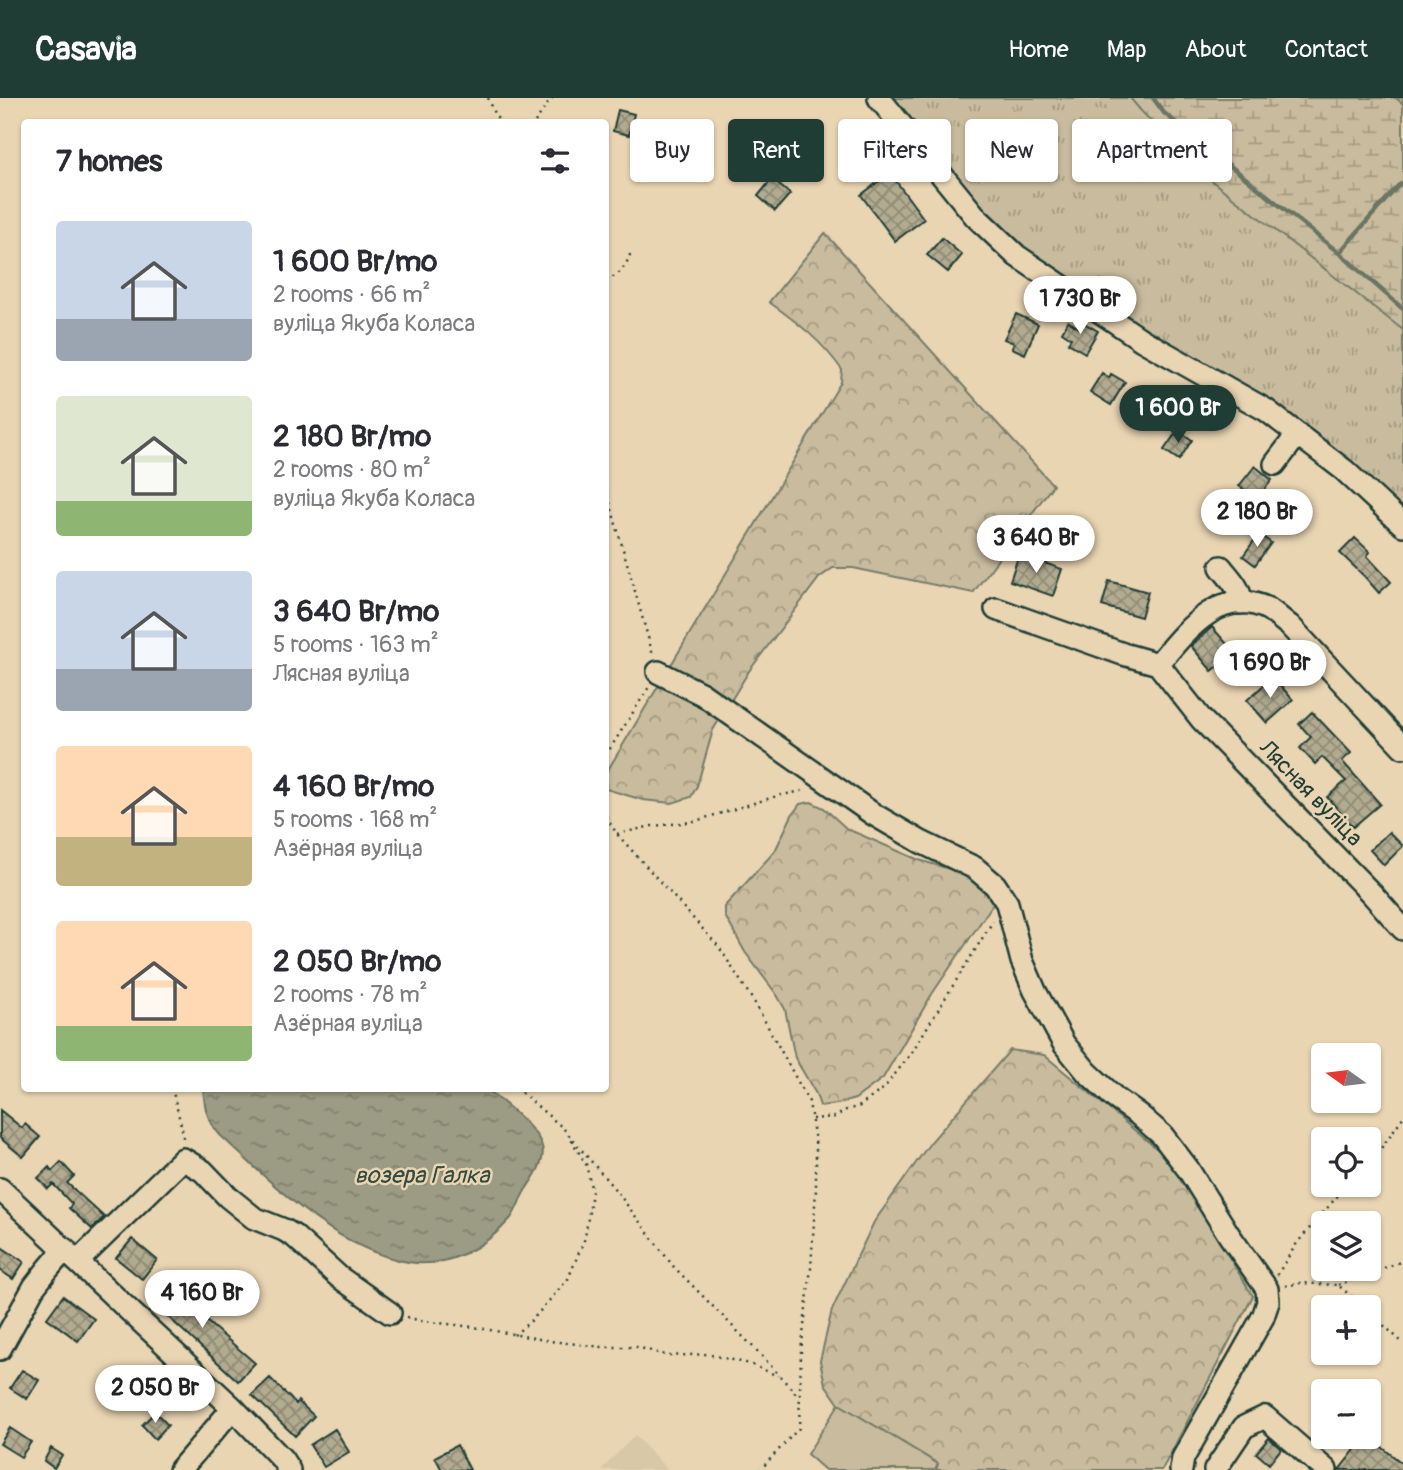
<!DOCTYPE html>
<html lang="en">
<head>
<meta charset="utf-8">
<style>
	:root { --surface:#fff; --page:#f7f7f7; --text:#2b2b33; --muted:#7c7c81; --accent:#1f3d34 }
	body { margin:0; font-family:Pangolin,sans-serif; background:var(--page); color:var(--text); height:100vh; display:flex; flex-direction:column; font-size:26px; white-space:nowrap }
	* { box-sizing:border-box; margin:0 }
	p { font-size:23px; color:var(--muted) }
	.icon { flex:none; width:38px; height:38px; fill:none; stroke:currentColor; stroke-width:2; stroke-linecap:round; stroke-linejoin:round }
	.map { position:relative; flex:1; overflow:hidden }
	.drawer { position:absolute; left:21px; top:21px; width:588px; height:973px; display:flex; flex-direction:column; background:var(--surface); border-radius:7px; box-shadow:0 2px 5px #0004 }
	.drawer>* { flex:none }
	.hud { position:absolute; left:630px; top:21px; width:665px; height:63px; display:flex; gap:14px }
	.needle { width:46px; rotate:284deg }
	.controls { position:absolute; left:1311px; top:945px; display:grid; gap:14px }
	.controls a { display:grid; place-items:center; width:70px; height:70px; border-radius:7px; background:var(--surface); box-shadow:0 2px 5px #0004; font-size:35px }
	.price { position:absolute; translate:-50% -60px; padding:0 16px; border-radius:24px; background:#fff; color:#222; font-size:23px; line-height:46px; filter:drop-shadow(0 2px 4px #0008) }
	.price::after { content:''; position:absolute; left:50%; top:42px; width:21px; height:16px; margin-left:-10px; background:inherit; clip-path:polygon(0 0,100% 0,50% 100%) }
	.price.active { background:var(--accent); color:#fff }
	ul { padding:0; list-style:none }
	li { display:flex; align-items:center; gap:21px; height:175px; padding:0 35px }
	li span { display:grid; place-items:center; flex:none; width:196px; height:140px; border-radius:7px; color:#555 }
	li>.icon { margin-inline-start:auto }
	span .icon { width:84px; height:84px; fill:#fffc; stroke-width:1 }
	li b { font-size:30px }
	h2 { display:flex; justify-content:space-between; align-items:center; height:84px; padding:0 35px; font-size:30px }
	.pill { padding:0 24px; border-radius:7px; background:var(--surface); box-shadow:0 2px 5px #0004; font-size:24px; line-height:63px }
	.pill.active { background:var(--accent); color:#fff }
	header { display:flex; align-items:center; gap:42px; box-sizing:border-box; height:98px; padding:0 35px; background:var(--accent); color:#fff }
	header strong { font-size:33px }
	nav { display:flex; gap:38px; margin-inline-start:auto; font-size:24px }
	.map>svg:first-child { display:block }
	.built { fill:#d9c8a8 }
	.grass { fill:url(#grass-tufts); stroke:#747c69; stroke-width:2 }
	.forest { fill:url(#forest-crowns); stroke:#747c69; stroke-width:2 }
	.wetland { fill:url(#wetland-marsh); stroke:#747c69; stroke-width:2 }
	.garden { fill:#c9bc9e; stroke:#747c69; stroke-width:2 }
	.water { fill:url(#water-ripples); stroke:#6a7563; stroke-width:2 }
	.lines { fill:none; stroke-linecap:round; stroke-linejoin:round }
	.stream { stroke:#6a7563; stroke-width:4.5 }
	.building { fill:url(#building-cross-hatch); stroke:#1f3d34; stroke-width:2 }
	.minor-casing { stroke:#1f3d34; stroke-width:26 }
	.path { stroke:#1f3d34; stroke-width:2.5; stroke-dasharray:2 5; stroke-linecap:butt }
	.minor { stroke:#ead5b3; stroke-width:21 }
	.labels { text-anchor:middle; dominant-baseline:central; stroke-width:5; stroke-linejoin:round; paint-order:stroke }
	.street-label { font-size:23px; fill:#1f3d34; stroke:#ead5b3 }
	.water-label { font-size:24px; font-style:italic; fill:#324b40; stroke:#ead5b3 }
</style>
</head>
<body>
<header>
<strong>Casavia</strong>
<nav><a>Home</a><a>Map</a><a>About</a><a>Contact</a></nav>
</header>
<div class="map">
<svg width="1403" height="1372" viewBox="0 0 1403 1372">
	<defs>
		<pattern id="grass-tufts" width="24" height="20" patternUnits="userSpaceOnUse" patternTransform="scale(1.75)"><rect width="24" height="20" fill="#c9bc9e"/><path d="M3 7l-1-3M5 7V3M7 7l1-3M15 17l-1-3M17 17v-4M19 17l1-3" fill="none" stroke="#a39a82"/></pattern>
		<pattern id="forest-crowns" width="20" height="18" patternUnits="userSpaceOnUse" patternTransform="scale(1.75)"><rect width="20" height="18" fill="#c9bc9e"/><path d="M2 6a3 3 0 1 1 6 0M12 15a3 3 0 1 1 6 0" fill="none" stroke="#a39a82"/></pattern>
		<pattern id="wetland-marsh" width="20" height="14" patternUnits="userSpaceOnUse" patternTransform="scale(1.75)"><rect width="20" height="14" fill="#c9bc9e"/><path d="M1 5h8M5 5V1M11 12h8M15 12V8" fill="none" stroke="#a39a82"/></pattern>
		<pattern id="water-ripples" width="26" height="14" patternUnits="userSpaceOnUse" patternTransform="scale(1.75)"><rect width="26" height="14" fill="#9c9b83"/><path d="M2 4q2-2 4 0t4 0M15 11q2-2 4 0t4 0" fill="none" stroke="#7f806c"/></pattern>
		<pattern id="building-cross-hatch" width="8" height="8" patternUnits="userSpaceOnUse" patternTransform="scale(1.75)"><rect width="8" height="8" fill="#b2ab90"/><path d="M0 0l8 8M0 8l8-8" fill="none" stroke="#908c76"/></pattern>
	</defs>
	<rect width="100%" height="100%" fill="#ead5b3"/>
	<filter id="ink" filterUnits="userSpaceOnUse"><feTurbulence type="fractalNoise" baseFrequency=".0143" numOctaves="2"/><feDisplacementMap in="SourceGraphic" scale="14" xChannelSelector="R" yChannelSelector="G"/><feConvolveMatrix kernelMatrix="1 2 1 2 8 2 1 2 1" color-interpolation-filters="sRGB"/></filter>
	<g filter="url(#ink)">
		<path class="built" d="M635,1337L668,1372H601Z"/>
		<path class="grass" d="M879,0H1403V427L1344,372L1017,158Z"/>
		<path class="forest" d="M825,135L1053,387L973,495L853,470H833L819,480L749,573L713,632L697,688L691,699L672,705L643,702L606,691V675L841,284L842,272C822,243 797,224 769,204Z
			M811,704L824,710L847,731L919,762L953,772L981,783L993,797V806L932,896L883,980L855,1001L837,1006L820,1008L816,996L795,960L785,911L777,897L745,854L725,818V808L775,753L792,717L800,706Z
			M1010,952L1044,957L1168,1060L1253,1198L1162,1372H936L938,1366L839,1306L825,1286L820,1263L832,1212L874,1124L930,1045Z"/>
		<path class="wetland" d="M1130,0H1396L1403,6V232L1203,76L1142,14Z"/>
		<path class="garden" d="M839,1306L938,1366L935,1372H825L807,1356Z"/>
		<path class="water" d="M203,991H487C501,1002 538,1031 542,1048C546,1063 534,1079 526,1091C520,1100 517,1112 511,1120C486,1149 447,1171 408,1164C335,1151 272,1085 220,1037C206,1021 205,1011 203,991Z"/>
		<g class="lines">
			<path class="stream" d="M1153,0L1164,15L1343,158L1403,211
				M1339,155L1398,88L1403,85"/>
		</g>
		<path class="building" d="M618,12L634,16L629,37L613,33Z
			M693,38L712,50L696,76L677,64Z
			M890,75L924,121L895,143L861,97Z
			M772,81L790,96L775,113L758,98Z
			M942,140L962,157L948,174L927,157Z
			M1016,216L1038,226L1025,256L1012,250L1014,245L1004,241Z
			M1068,223L1079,230L1082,224L1098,233L1085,255L1068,245L1071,240L1062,234Z
			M1102,275L1109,280L1111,276L1125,284L1111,307L1090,294Z
			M1178,332L1192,342L1179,362L1164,352Z
			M1255,368L1272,382L1257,401L1239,388Z
			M1259,436L1271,445L1255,467L1243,458Z
			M1355,440L1370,454L1367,458L1391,484L1379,495L1365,479L1340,455Z
			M1019,456L1062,471L1053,498L1010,483Z
			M1109,483L1148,494L1141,519L1102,508Z
			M1212,529L1235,555L1212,573L1191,548Z
			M1273,579L1293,602L1267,625L1247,602Z
			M1312,614L1351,655L1342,663L1380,706L1353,729L1327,699L1346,683L1322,659L1315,666L1300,650L1311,639L1299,626Z
			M1389,734L1403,748L1384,767L1370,752Z
			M0,1012L22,1030L25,1026L40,1039L23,1059L0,1040Z
			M61,1064L74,1078L67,1085L104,1119L92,1131L69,1110L72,1106L53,1086L48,1091L38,1080L49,1069L52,1073Z
			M132,1141L157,1162L142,1181L116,1160Z
			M0,1148L24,1164L13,1181L0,1172Z
			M179,1180L199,1199L190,1209L255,1265L238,1283L154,1206Z
			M63,1198L94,1221L78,1243L47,1220Z
			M22,1272L39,1282L27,1301L10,1290Z
			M115,1279L130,1292L116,1308L101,1295Z
			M270,1280L296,1306L298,1303L314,1318L295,1338L252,1297Z
			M155,1314L168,1327L155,1341L142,1327Z
			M10,1330L31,1344L21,1359L0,1346Z
			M335,1331L349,1354L324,1369L310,1347Z
			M1368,1338L1403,1366V1372H1339L1365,1339Z
			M1269,1340L1281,1351L1269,1366L1256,1355Z
			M457,1347L470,1372H442L435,1359Z
			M51,1350L62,1357L54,1370L44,1363Z"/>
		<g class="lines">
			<defs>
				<path id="minor" d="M879,0L976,119L1017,158L1142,242L1266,312L1344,372L1403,427
					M1275,366L1297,337
					M1221,469C1230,481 1241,490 1241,505
					M996,511L1123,556L1158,566L1202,622L1372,796L1403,831
					M1158,566C1185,534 1220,487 1268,511C1276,516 1283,523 1290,528L1403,649
					M658,574L702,596L873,716L921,744L975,770L995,787L1007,805L1022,863L1035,893L1064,946L1087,974L1115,1000L1139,1017L1162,1037L1188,1071L1229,1137L1267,1191L1268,1204L1263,1219L1183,1360L1181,1372
					M0,1091L233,1310L282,1361L289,1372
					M78,1163L183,1061L203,1073L228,1099L254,1120L284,1132L294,1138L339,1179L390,1215
					M0,1251L34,1189L48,1171L65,1151
					M180,1372L233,1310
					M1215,1372L1244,1329L1265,1319L1326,1372"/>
			</defs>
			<use href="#minor" class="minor-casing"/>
			<path class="path" d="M488,0L499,24
				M535,24L552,0
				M606,182C621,177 626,168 631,154
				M606,391L653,557
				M606,657L649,589
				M606,719L617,736L719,849L756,907L809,1004L816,1050V1091L811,1170L801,1253L799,1330L760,1372
				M617,736L652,728L692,724L777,698L807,692
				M172,990L183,1035V1043
				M516,990L563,1030L618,1095L673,1168L760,1256L799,1299
				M812,1021L835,1019L846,1012L860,1008L884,990L910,957L993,823
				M1368,1066L1375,1059L1403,1019
				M1277,1177L1297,1145L1347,1087
				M1338,1187L1403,1163
				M1285,1188L1300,1185L1338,1187L1364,1209
				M1368,1213L1403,1245
				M407,1219L421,1223L474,1229L550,1243L602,1249H637L669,1258L707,1256L750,1266L778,1278
				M514,1237L533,1221L568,1181L585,1140L592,1094L586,1066L570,1040"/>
			<use href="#minor" class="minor"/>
		</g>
	</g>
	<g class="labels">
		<g class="street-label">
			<text transform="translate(1311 695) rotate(46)">Лясная вуліца</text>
		</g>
		<g class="water-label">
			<text x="422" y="1077">возера Галка</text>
		</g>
	</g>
</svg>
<div class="controls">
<a><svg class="needle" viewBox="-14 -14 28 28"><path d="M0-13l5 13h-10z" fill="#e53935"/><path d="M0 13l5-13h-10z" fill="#7c7c81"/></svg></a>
<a><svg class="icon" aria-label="locate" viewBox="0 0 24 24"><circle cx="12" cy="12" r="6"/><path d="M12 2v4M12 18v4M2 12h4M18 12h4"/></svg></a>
<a><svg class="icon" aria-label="layers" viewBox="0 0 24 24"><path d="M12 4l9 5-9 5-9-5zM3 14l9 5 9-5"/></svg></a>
<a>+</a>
<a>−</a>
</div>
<b class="price" style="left:1080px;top:238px">1 730 Br</b>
<b class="price active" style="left:1178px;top:347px">1 600 Br</b>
<b class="price" style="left:1257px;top:451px">2 180 Br</b>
<b class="price" style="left:1036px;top:477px">3 640 Br</b>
<b class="price" style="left:1270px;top:602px">1 690 Br</b>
<b class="price" style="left:202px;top:1232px">4 160 Br</b>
<b class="price" style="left:155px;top:1327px">2 050 Br</b>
<div class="hud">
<a class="pill">Buy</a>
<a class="pill active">Rent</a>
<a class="pill">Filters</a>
<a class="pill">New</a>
<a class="pill">Apartment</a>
</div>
<section class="drawer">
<h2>7 homes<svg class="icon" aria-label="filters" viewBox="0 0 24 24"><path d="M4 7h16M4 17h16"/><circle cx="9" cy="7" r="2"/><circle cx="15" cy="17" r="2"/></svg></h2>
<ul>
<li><span style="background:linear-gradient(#c9d6e8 70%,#9aa5b1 0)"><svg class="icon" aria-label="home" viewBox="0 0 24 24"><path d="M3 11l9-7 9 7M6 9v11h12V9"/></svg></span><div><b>1 600 Br/mo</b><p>2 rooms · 66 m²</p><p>вуліца Якуба Коласа</p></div></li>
<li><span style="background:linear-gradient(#dfe7d0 75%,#8fb573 0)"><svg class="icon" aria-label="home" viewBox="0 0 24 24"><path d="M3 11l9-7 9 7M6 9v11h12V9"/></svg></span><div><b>2 180 Br/mo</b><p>2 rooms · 80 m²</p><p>вуліца Якуба Коласа</p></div></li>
<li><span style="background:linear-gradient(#c9d6e8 70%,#9aa5b1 0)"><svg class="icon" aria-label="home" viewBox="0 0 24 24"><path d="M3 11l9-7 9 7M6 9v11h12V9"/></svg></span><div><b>3 640 Br/mo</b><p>5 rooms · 163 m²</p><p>Лясная вуліца</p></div></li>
<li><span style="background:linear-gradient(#ffd9b3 65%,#c2b280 0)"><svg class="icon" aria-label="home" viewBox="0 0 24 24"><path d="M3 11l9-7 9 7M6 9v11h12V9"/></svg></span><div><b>4 160 Br/mo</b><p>5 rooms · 168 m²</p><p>Азёрная вуліца</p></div></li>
<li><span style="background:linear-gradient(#ffd9b3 75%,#8fb573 0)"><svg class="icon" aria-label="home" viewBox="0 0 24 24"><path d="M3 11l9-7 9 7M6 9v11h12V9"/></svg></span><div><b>2 050 Br/mo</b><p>2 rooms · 78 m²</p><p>Азёрная вуліца</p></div></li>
</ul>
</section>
</div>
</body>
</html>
